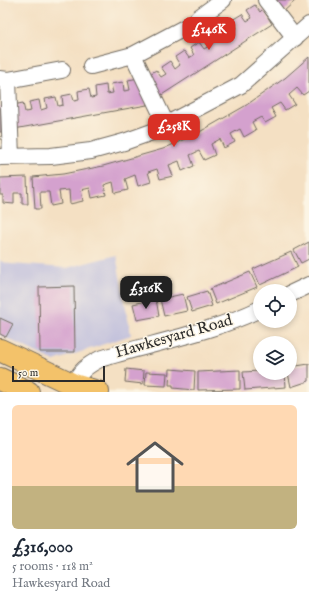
<!DOCTYPE html>
<html lang="en">
<head>
<meta charset="utf-8">
<style>
	:root { --surface:#fff; --page:#f6f6f7; --text:#1f2937; --muted:#747a83; --line:#e0e1e3; --accent:#d93025 }
	body { margin:0; font-family:"IM FELL English",serif; background:var(--page); color:var(--text); height:100vh; display:flex; flex-direction:column; font-size:15px; white-space:nowrap }
	* { box-sizing:border-box; margin:0 }
	p { font-size:13px; color:var(--muted) }
	.icon { flex:none; width:22px; height:22px; fill:none; stroke:currentColor; stroke-width:2; stroke-linecap:round; stroke-linejoin:round }
	.map { position:relative; height:392px; overflow:hidden }
	.details { display:flex; flex-direction:column; background:var(--surface); flex:1 }
	.details>* { flex:none }
	.fabs { position:absolute; left:253px; top:284px; display:grid; gap:8px }
	.fabs a { display:grid; place-items:center; width:44px; height:44px; border-radius:50%; background:var(--surface); box-shadow:0 2px 6px #0003; font-size:20px }
	.scale { position:absolute; left:12px; bottom:10px; width:93px; box-sizing:border-box; padding-left:4px; border:2px solid #2b2b2b; border-top:0; font-size:11px; line-height:14px; white-space:nowrap; color:#2b2b2b; -webkit-text-stroke:3px #fcf5e5; paint-order:stroke }
	.price { position:absolute; translate:-50% -34px; padding:0 9px; border-radius:8px; background:var(--accent); color:#fff; font-size:13px; line-height:26px; filter:drop-shadow(0 1px 2px #0008) }
	.price::after { content:''; position:absolute; left:50%; top:24px; width:12px; height:9px; margin-left:-6px; background:inherit; clip-path:polygon(0 0,100% 0,50% 100%) }
	.price.selected { background:#222; color:#fff }
	ul { padding:0; list-style:none }
	li { display:grid; align-content:center; gap:8px; height:212px; padding:0 12px }
	li+li { border-top:1px solid var(--line) }
	li span { display:grid; place-items:center; height:124px; border-radius:6px; color:#555 }
	li>.icon { margin-inline-start:auto }
	span .icon { width:72px; height:72px; fill:#fffc; stroke-width:1 }
	li b { font-size:17px }
	.map>svg:first-child { display:block }
	.industrial { fill:#c2c1dc }
	.building { fill:#d4a1ce }
	.lines { fill:none; stroke-linecap:round; stroke-linejoin:round }
	.minor-casing { stroke:#716a60; stroke-width:18 }
	.highway-casing { stroke:#716a60; stroke-width:24 }
	.minor { stroke:#fff; stroke-width:16 }
	.highway { stroke:#f3c26a; stroke-width:22 }
	.labels { text-anchor:middle; dominant-baseline:central; stroke-width:3; stroke-linejoin:round; paint-order:stroke }
	.street-label { font-size:16px; fill:#2b2b2b; stroke:#fcf5e5 }
</style>
</head>
<body>
<div class="map">
<svg width="309" height="392" viewBox="0 0 309 392">
	<rect width="100%" height="100%" fill="#fcf5e5"/>
	<filter id="ink" filterUnits="userSpaceOnUse"><feTurbulence type="fractalNoise" baseFrequency=".025" numOctaves="2"/><feDisplacementMap in="SourceGraphic" scale="8" xChannelSelector="R" yChannelSelector="G"/><feConvolveMatrix kernelMatrix="1 2 1 2 8 2 1 2 1" color-interpolation-filters="sRGB"/></filter>
	<filter id="wash" filterUnits="userSpaceOnUse"><feTurbulence type="fractalNoise" baseFrequency=".012" numOctaves="4" result="noise"/><feDisplacementMap in="SourceGraphic" scale="16" xChannelSelector="R" yChannelSelector="G"/><feGaussianBlur stdDeviation="0.9" result="paint"/><feColorMatrix in="noise" values="0 0 0 0 0 0 0 0 0 0 0 0 0 0 0 0 0 1.4 0 .05"/><feComposite in="paint" operator="in"/></filter>
	<g filter="url(#wash)">
		<rect width="100%" height="100%" fill="#f4e0c3"/>
		<path class="industrial" d="M116,255L131,335L54,361L0,335V261L10,264L67,268Z"/>
		<g id="blocks">
			<path class="building" d="M273,0H296L281,14Z
				M255,5L260,12L263,9L272,24L157,98L147,76L156,70L161,77L166,74L161,67L170,61L175,69L180,65L175,57L184,51L189,58L194,55L190,48L199,42L204,49L209,46L204,39L213,33L218,40L221,38L216,30L226,23L232,31L237,28L232,20L242,14L247,21L252,18L247,10Z
				M309,57V91L303,95L297,88L289,95L295,104L285,110L280,103L271,108L276,117L265,123L261,117L252,122L256,130L244,137L240,129L231,134L235,142L224,148L220,139L211,144L215,155L204,160L199,151L190,155L194,166L182,171L179,161L169,165L173,176L160,179L157,169L148,172L151,182L138,186L135,175L125,179L128,190L115,193L113,182L104,185L106,195L92,198L90,188L81,190L83,201L70,204L69,190L59,191L61,204L51,206L49,192H40L41,209H35L33,177L63,174L103,166L163,149L196,134L245,106L285,78Z
				M139,78L144,87L147,105L14,129L13,105L23,103L25,112L31,111L29,102L39,100L41,110L47,108L45,99L56,97L58,106L63,105L62,96L72,94L74,101L79,100L78,91L89,89L91,98L96,97L95,87L106,85L107,94L113,93L111,84L123,82L124,91L130,90L128,80Z
				M0,106H3L4,132H0Z
				M27,177L28,204H22V193H14V204L3,203V195H0V178Z
				M309,242V259L301,263L294,250Z
				M291,252L298,267L260,285L253,269Z
				M250,272L257,287L216,304L210,289Z
				M74,286L75,352H40L39,287Z
				M207,291L212,306L192,312L187,297Z
				M183,294L187,311L164,316L160,299Z
				M156,299L159,316L137,320L133,304Z
				M0,318L13,324L6,337L0,334Z
				M309,364V381L291,387L288,373H290V367Z
				M126,369L144,371L143,384L125,382Z
				M170,369L195,371L194,390L173,388V385H169Z
				M240,370V389L198,390V372Z
				M260,371V373H285L286,387L245,390L243,372Z
				M146,372L167,373L166,386L145,385Z"/>
		</g>
	</g>
	<g filter="url(#ink)">
		<use href="#blocks" fill-opacity="0" stroke="#716a60" stroke-width="1"/>
		<g class="lines">
			<defs>
				<path id="minor" d="M266,0L295,38
					M198,18L223,0
					M133,55L166,124
					M91,66L133,55L186,27
					M0,79L8,80L62,70
					M8,80L11,157
					M0,157L51,156L91,151L124,142L152,132L241,85L309,25
					M290,294L309,285
					M74,385C79,371 88,365 100,359C153,343 210,333 260,309"/>
				<path id="highway" d="M0,350L74,385L98,392
					M0,379L28,392"/>
			</defs>
			<use href="#minor" class="minor-casing"/>
			<use href="#highway" class="highway-casing"/>
			<use href="#minor" class="minor"/>
			<use href="#highway" class="highway"/>
		</g>
	</g>
	<g class="labels">
		<g class="street-label">
			<text transform="translate(174 337) rotate(-16)">Hawkesyard Road</text>
		</g>
	</g>
</svg>
<div class="fabs">
<a><svg class="icon" aria-label="locate" viewBox="0 0 24 24"><circle cx="12" cy="12" r="6"/><path d="M12 2v4M12 18v4M2 12h4M18 12h4"/></svg></a>
<a><svg class="icon" aria-label="layers" viewBox="0 0 24 24"><path d="M12 4l9 5-9 5-9-5zM3 14l9 5 9-5"/></svg></a>
</div>
<div class="scale">50 m</div>
<b class="price" style="left:209px;top:51px">£146K</b>
<b class="price" style="left:174px;top:148px">£258K</b>
<b class="price selected" style="left:146px;top:310px">£316K</b>
</div>
<section class="details">
<ul>
<li><span style="background:linear-gradient(#ffd9b3 65%,#c2b280 0)"><svg class="icon" aria-label="home" viewBox="0 0 24 24"><path d="M3 11l9-7 9 7M6 9v11h12V9"/></svg></span><div><b>£316,000</b><p>5 rooms · 118 m²</p><p>Hawkesyard Road</p></div></li>
</ul>
</section>
</body>
</html>
